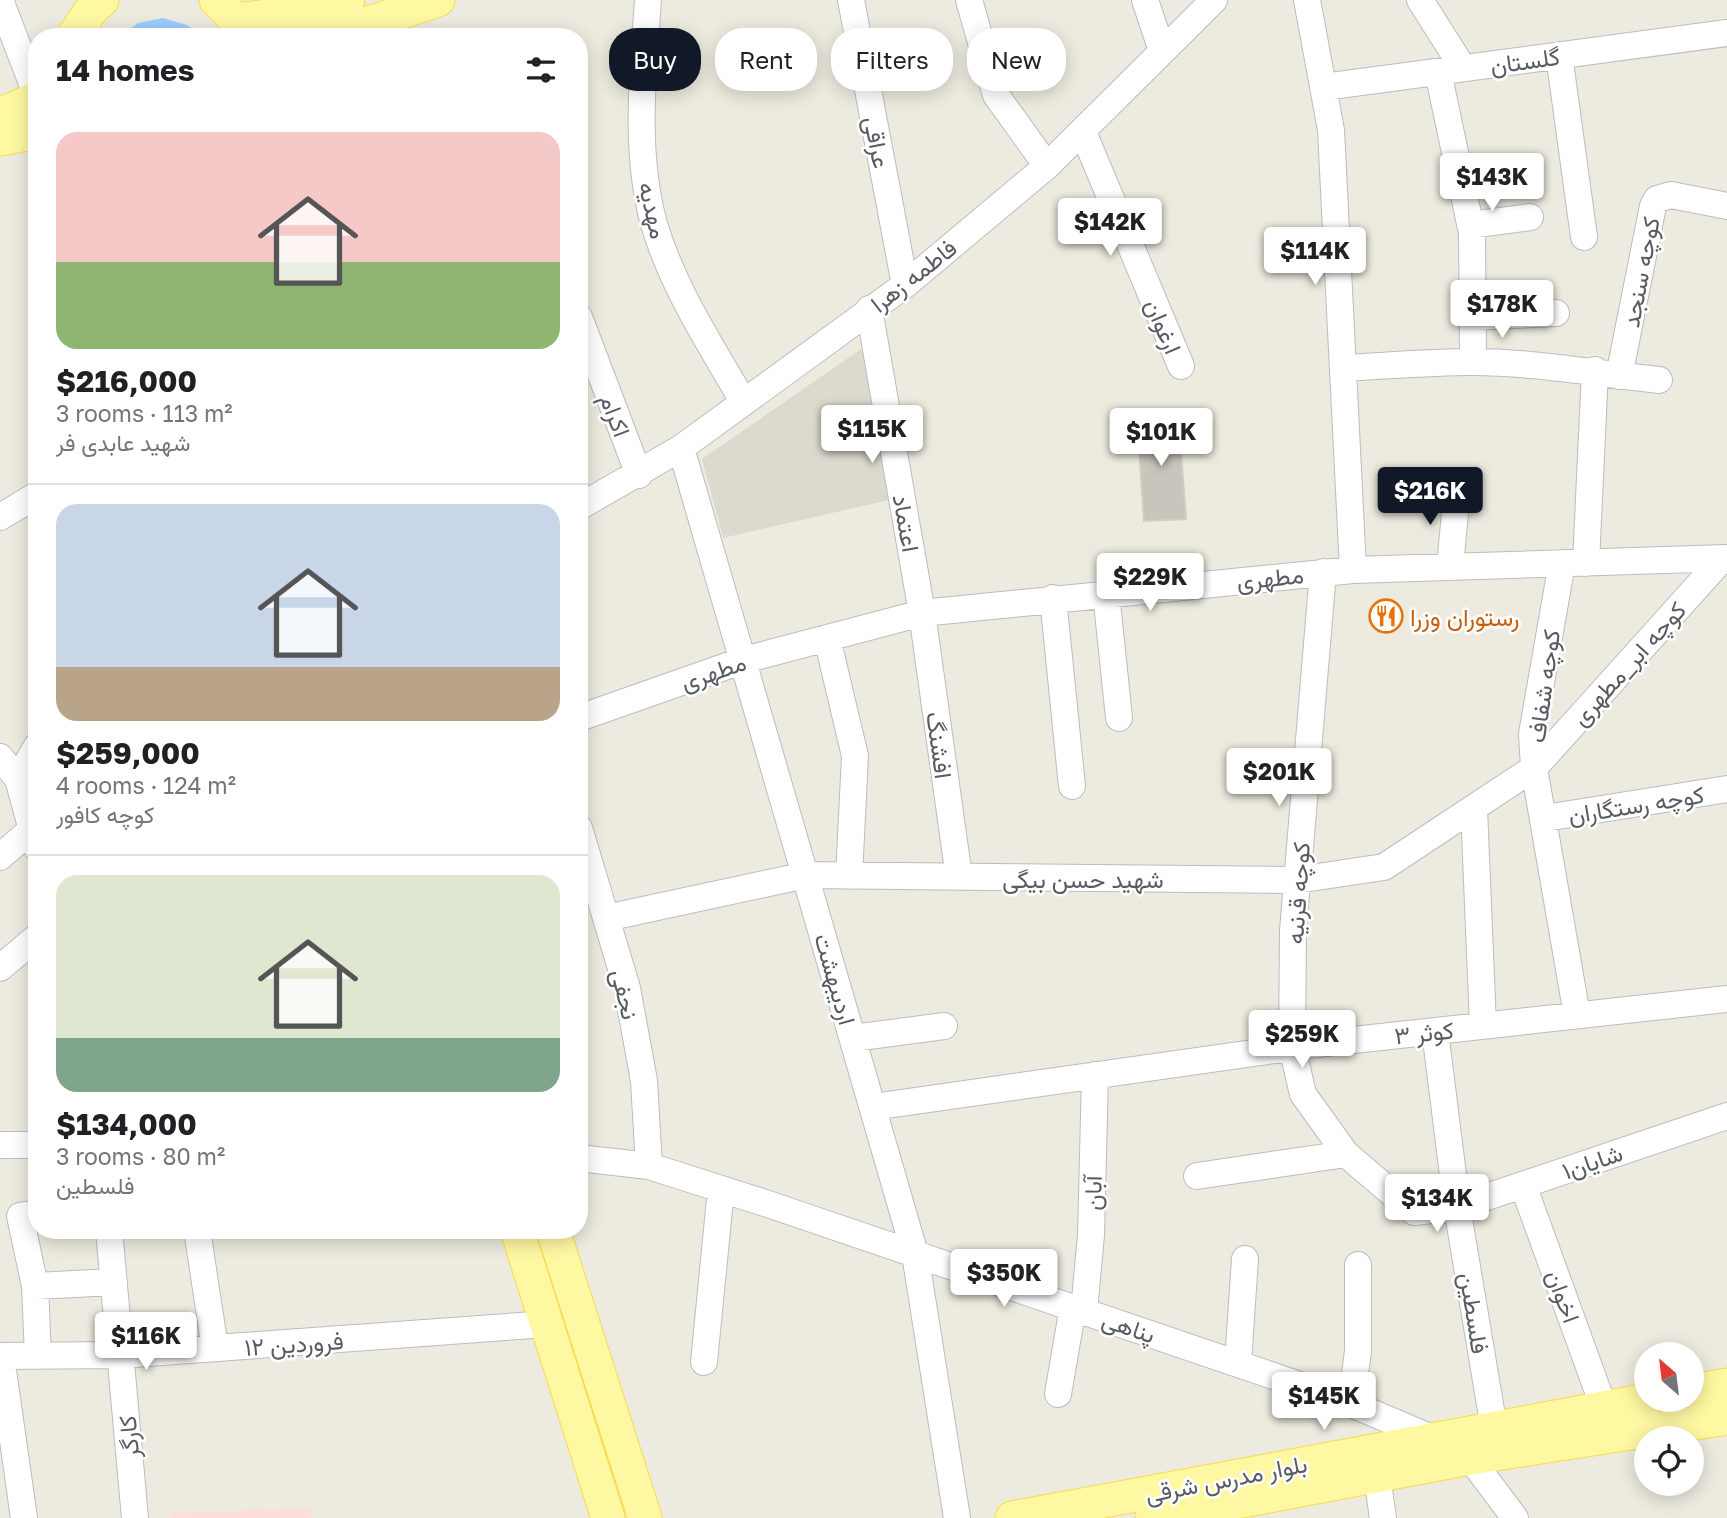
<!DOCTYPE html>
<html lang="en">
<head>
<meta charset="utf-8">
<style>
	:root { --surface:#fff; --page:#f2f2f2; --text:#202124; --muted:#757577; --line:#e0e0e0; --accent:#111827 }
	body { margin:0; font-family:"Golos Text",Vazirmatn,sans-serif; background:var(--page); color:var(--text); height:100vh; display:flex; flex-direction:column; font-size:26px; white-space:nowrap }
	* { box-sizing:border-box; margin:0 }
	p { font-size:23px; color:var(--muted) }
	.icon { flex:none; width:38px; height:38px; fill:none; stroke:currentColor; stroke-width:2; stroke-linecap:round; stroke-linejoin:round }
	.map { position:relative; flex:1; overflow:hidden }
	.side { position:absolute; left:28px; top:28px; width:560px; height:1211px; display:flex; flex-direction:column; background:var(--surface); border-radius:28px; box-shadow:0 4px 18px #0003 }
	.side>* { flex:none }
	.top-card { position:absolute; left:609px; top:28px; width:665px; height:63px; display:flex; gap:14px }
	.needle { width:46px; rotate:332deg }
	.controls { position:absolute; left:1634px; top:1342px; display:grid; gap:14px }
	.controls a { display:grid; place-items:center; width:70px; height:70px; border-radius:50%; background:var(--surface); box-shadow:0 4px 18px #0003; font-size:35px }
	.price { position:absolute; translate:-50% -60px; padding:0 16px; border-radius:7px; background:#fff; color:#222; font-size:23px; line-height:46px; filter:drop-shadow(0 2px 4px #0008) }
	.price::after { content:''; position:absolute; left:50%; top:42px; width:21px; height:16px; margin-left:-10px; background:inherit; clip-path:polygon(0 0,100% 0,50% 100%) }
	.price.active { background:var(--accent); color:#fff }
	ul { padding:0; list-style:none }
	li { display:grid; align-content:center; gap:14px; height:371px; padding:0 28px }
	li+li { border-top:2px solid var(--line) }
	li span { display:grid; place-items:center; height:217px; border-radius:21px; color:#555 }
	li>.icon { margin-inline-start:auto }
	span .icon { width:126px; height:126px; fill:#fffc; stroke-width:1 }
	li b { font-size:30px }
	h2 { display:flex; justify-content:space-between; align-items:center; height:84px; padding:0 28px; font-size:30px }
	.chip { padding:0 24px; border-radius:28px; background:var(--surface); box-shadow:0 4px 18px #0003; font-size:24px; line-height:63px }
	.chip.active { background:var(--accent); color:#fff }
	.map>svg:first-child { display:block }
	.education { fill:#dcdace }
	.medical { fill:#fdded8 }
	.water { fill:#9dccff }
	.building { fill:#c8c5bc; stroke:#d2cdbd; stroke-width:2 }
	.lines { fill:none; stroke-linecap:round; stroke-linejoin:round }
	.minor-casing { stroke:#babcc3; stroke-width:28 }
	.major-casing { stroke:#fdd948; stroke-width:35 }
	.minor { stroke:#fff; stroke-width:26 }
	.major { stroke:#fff8a2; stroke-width:33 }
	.labels { text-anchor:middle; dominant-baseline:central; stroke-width:5; stroke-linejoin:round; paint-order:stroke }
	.street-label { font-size:24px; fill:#585c62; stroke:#fff }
	.food-label { font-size:24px; fill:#c56008; stroke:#fff; text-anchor:start }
</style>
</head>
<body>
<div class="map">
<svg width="1727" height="1518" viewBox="0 0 1727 1518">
	<rect width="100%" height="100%" fill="#edebdf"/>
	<path class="education" d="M864,347L889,500L723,538L702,459Z"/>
	<path class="medical" d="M311,1508V1518H171V1513Z"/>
	<path class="water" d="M163,18L187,25L202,37H119L138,23Z"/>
	<path class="building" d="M1178,413L1186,519L1144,521L1137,417Z"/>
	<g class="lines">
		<defs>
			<path id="minor" d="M0,0L37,96
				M648,0C643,74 634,151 654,224C673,288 710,344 743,401
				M851,0L905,285
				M969,0L996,95L1047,166
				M1145,0L1162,51
				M1307,0L1331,130L1353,570
				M1420,0L1463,68
				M1559,55L1584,237
				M1438,72L1472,233L1473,362
				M1324,87L1727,33
				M1083,132L1181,366
				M1470,225L1530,217
				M869,309L922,613L959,877
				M579,317L639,475
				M1472,317L1556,313
				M1343,368C1385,366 1429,362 1472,362C1535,362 1597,374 1659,380
				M1619,376L1653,206L1657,199L1671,195L1727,206
				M681,448L915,1254L957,1518
				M579,507L681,448L905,285L1047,166L1214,0
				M0,517L37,495
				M1562,563L1532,734L1534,768L1577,1015
				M1586,563L1595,370
				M1450,567L1457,491
				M1323,572L1293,931L1292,1047L1303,1094L1346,1154L1414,1212L1457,1207L1727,1116
				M1106,593L1119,718
				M1053,598L1072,786
				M827,638L855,756L849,876
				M579,718L744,660L922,613L1353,570L1727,558
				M0,757L18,779L37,848
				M18,779L37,746
				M1474,808L1483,1026
				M1545,818L1727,789
				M579,828L627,988L644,1081L649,1166
				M0,857L32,829
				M606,918L806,875L1297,880L1384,867L1534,768L1722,559
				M0,968L37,937
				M1435,1031L1457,1207L1494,1428
				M853,1038L944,1026
				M873,1107L1317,1044L1727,999
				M0,1145H37
				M579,1158L649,1166L765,1203L1335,1397L1434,1439
				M1197,1176L1346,1154
				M1523,1185L1604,1408
				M37,1213L20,1216L35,1286L114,1282
				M109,1230L135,1518
				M197,1230L215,1348
				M35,1286L38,1356
				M1084,1311L1091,1235L1095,1075
				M0,1356L120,1355L547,1324
				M1,1356L24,1518
				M704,1362L721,1189
				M1238,1363L1245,1259
				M1058,1394L1073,1307
				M1351,1404L1358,1351V1265
				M1470,1458L1515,1518
				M1377,1476L1383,1518"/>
			<path id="major" d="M216,0L236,20L245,37
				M236,20L317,10L348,0
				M73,37L91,10L102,0
				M326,37L438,0
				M0,115L37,98
				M0,139L37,132
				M517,1230L608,1518
				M553,1230L645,1518
				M1692,1391L1727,1385
				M1012,1518L1647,1400
				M1152,1518L1470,1458L1727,1418"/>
		</defs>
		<use href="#minor" class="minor-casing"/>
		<use href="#major" class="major-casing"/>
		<use href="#minor" class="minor"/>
		<use href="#major" class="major"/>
	</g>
	<defs>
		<symbol id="restaurant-ring" viewBox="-11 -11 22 22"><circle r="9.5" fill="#fff" stroke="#e8710a" stroke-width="1.5"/><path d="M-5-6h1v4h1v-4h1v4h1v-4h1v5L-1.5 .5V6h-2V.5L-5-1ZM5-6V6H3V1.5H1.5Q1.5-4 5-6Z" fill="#e8710a"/></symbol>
	</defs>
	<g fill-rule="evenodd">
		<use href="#restaurant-ring" x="1367" y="597" width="38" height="38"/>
	</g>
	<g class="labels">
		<g class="street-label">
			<text transform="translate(1525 60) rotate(-8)">گلستان</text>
			<text transform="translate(878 142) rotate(79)">عراقی</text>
			<text transform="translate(654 210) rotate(77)">مهدیه</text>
			<text transform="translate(1640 272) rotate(-79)">کوچه سنجد</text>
			<text transform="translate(913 275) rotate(-38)">فاطمه زهرا</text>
			<text transform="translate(1164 326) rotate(67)">ارغوان</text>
			<text transform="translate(616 415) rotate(69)">اکرام</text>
			<text transform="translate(907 523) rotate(80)">اعتماد</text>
			<text transform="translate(1270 577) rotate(-6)">مطهری</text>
			<text transform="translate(1628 663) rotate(-48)">کوچه ابر_مطهری</text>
			<text transform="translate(713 671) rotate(-19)">مطهری</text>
			<text transform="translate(1543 686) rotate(-82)">کوچه شفاف</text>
			<text transform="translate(940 745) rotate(82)">افشنگ</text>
			<text transform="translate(1636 804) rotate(-9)">کوچه رستگاران</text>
			<text x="1083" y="878">شهید حسن بیگی</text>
			<text transform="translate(1297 893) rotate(-86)">کوچه قرنیه</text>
			<text transform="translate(836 979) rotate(74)">اردیبهشت</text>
			<text transform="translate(626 994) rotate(77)">نجفی</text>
			<text transform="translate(1424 1032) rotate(-6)">کوثر ۳</text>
			<text transform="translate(1592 1161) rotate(-19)">شایان۱</text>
			<text transform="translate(1092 1193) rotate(-89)">آبان</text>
			<text transform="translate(1564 1296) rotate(70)">اخوان</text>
			<text transform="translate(1475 1313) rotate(81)">فلسطین</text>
			<text transform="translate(1129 1326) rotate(19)">پناهی</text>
			<text transform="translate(294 1343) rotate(-4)">۱۲ فروردین</text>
			<text transform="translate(128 1437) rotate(-95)">کارگر</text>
			<text transform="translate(1226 1478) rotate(-11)">بلوار مدرس شرقی</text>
		</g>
		<g class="food-label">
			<text x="1410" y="616">رستوران وزرا</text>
		</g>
	</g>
</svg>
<div class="controls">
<a><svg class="needle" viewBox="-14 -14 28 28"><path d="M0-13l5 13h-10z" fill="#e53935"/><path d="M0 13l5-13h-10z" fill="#757577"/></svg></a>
<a><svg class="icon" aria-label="locate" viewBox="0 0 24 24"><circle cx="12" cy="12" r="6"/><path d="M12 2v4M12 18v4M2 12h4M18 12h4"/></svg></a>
</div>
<b class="price" style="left:1492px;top:213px">$143K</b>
<b class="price" style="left:1110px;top:258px">$142K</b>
<b class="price" style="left:1315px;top:287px">$114K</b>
<b class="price" style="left:1502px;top:340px">$178K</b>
<b class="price" style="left:872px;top:465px">$115K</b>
<b class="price" style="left:1161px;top:468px">$101K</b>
<b class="price active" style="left:1430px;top:527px">$216K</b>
<b class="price" style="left:1150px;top:613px">$229K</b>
<b class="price" style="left:1279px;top:808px">$201K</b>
<b class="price" style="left:1302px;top:1070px">$259K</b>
<b class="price" style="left:1437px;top:1234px">$134K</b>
<b class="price" style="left:1004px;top:1309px">$350K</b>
<b class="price" style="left:146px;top:1372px">$116K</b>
<b class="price" style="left:1324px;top:1432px">$145K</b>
<div class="top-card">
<a class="chip active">Buy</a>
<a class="chip">Rent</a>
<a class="chip">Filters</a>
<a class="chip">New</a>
</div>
<section class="side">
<h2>14 homes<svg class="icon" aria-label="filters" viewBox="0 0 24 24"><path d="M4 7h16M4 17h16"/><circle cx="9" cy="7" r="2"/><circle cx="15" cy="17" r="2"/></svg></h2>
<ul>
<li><span style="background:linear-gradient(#f6c9c9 60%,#8fb573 0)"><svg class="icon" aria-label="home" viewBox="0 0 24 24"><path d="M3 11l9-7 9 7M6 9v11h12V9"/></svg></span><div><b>$216,000</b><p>3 rooms · 113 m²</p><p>شهید عابدی فر</p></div></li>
<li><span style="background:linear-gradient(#c9d6e8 75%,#b9a48a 0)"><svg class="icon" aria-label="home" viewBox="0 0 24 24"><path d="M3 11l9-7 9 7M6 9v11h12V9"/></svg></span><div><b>$259,000</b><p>4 rooms · 124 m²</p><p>کوچه کافور</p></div></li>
<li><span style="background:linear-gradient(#dfe7d0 75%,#7fa58c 0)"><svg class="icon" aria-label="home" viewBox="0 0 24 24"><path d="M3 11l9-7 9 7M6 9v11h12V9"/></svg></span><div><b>$134,000</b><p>3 rooms · 80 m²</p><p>فلسطین</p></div></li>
</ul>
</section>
</div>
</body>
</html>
